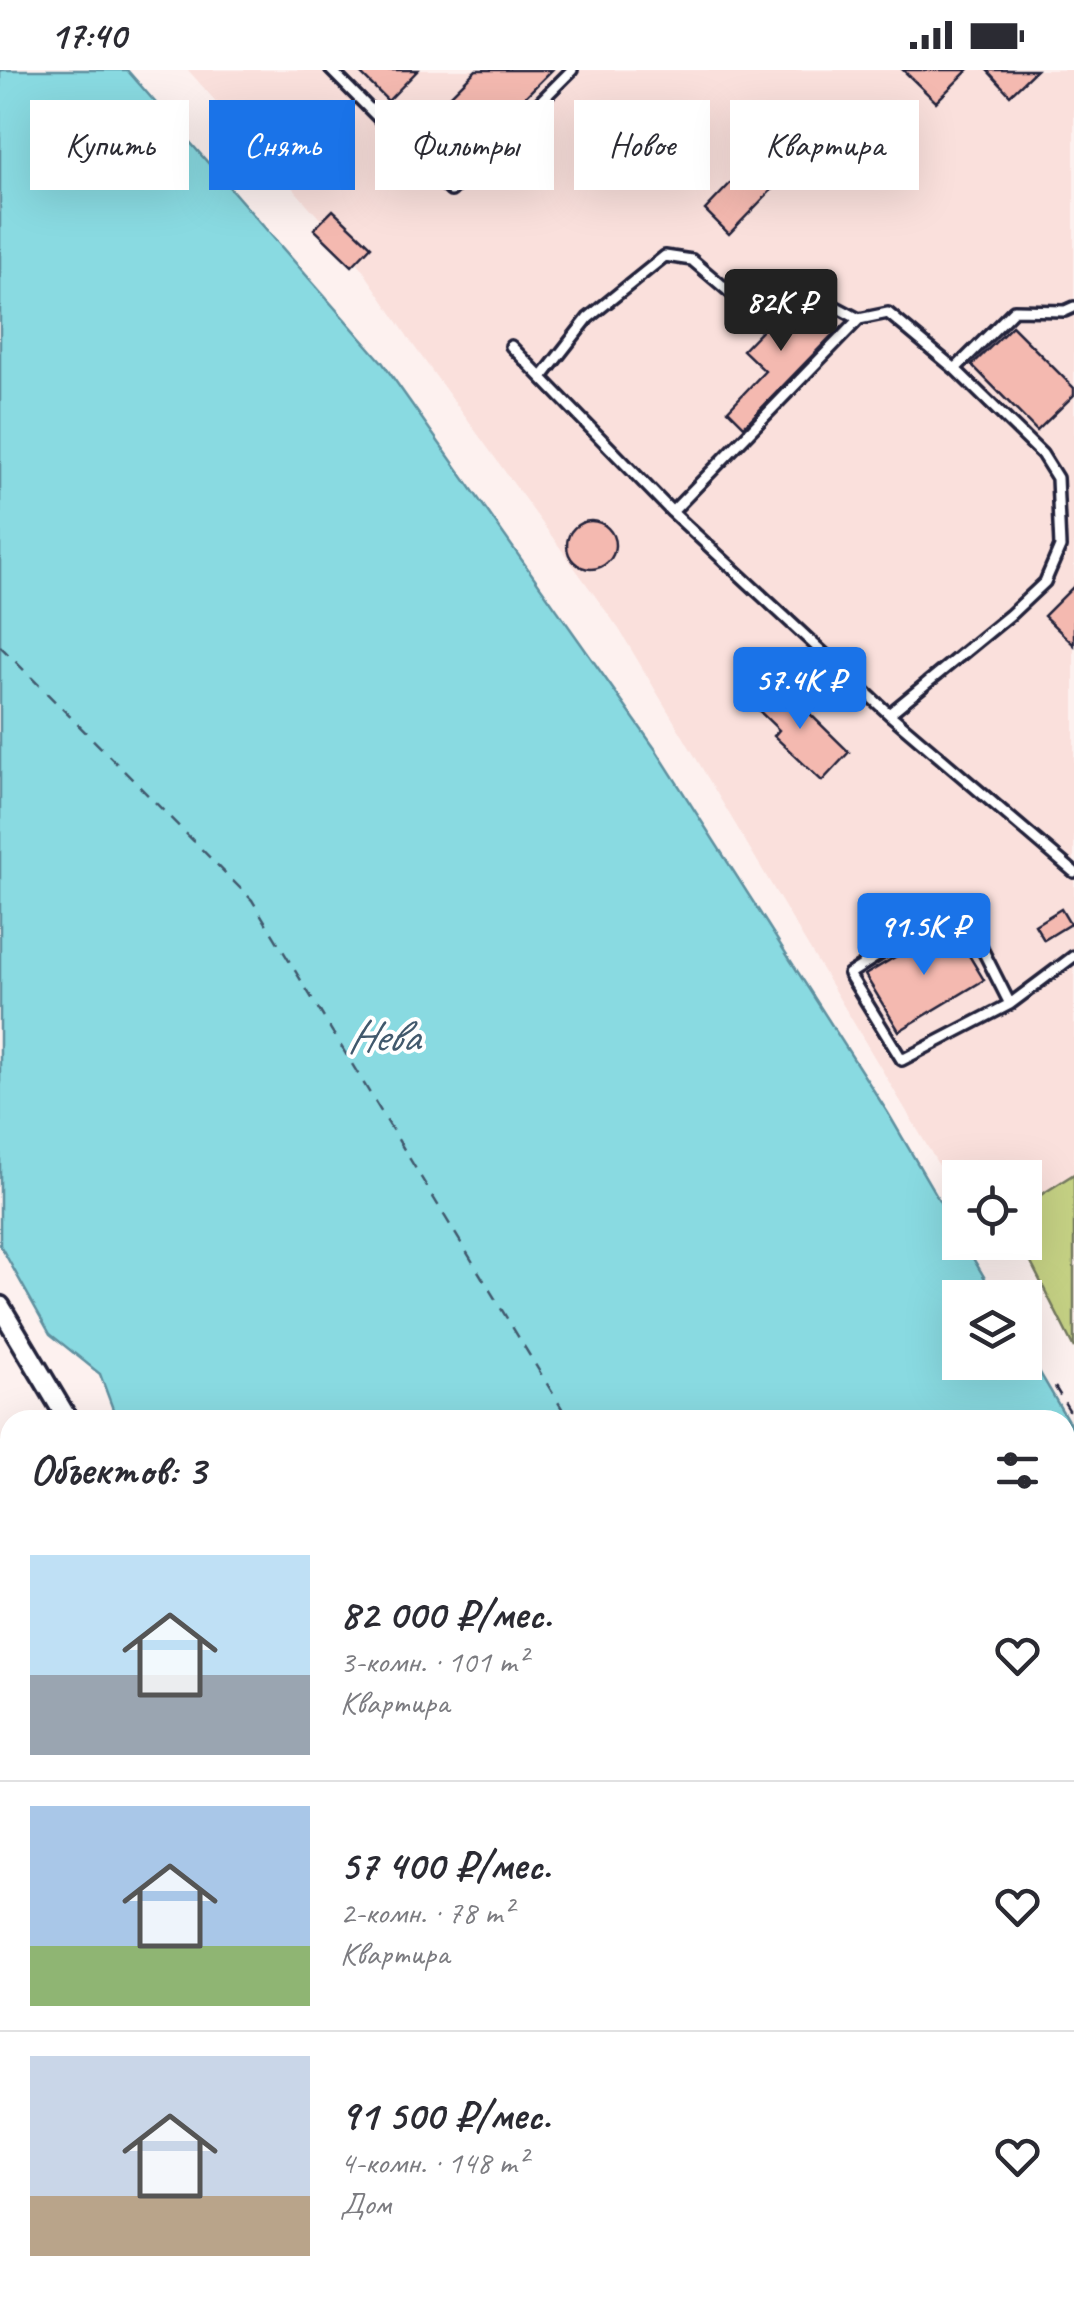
<!DOCTYPE html>
<html lang="ru">
<head>
<meta charset="utf-8">
<style>
	:root { --surface:#fff; --page:#f7f7f7; --text:#2b2b33; --muted:#7c7c81; --line:#e1e1e2; --accent:#1a73e8 }
	body { margin:0; font-family:Caveat,sans-serif; background:var(--page); color:var(--text); height:100vh; display:flex; flex-direction:column; font-size:38px; white-space:nowrap }
	* { box-sizing:border-box; margin:0 }
	p { font-size:32px; color:var(--muted) }
	.icon { flex:none; width:55px; height:55px; fill:none; stroke:currentColor; stroke-width:2; stroke-linecap:round; stroke-linejoin:round }
	.map { position:relative; flex:1; overflow:hidden }
	.side { position:absolute; left:0px; top:1340px; width:1075px; height:890px; display:flex; flex-direction:column; background:var(--surface); border-radius:30px 30px 0 0; box-shadow:0 10px 40px #0002 }
	.side>* { flex:none }
	.banner { position:absolute; left:30px; top:30px; width:1015px; height:90px; display:flex; gap:20px }
	.controls { position:absolute; left:942px; top:1090px; display:grid; gap:20px }
	.controls a { display:grid; place-items:center; width:100px; height:100px; border-radius:0px; background:var(--surface); box-shadow:0 10px 40px #0002; font-size:50px }
	.price { position:absolute; translate:-50% -85px; padding:0 22px; border-radius:10px; background:var(--accent); color:#fff; font-size:32px; line-height:65px; filter:drop-shadow(0 2px 5px #0008) }
	.price::after { content:''; position:absolute; left:50%; top:60px; width:30px; height:22px; margin-left:-15px; background:inherit; clip-path:polygon(0 0,100% 0,50% 100%) }
	.price.on { background:#222; color:#fff }
	ul { padding:0; list-style:none }
	li { display:flex; align-items:center; gap:30px; height:250px; padding:0 30px }
	li+li { border-top:2px solid var(--line) }
	li span { display:grid; place-items:center; flex:none; width:280px; height:200px; border-radius:0px; color:#555 }
	li>.icon { margin-inline-start:auto }
	span .icon { width:120px; height:120px; fill:#fffc; stroke-width:1 }
	li b { font-size:42px }
	h2 { display:flex; justify-content:space-between; align-items:center; height:120px; padding:0 30px; font-size:42px }
	.pill { padding:0 35px; border-radius:0px; background:var(--surface); box-shadow:0 10px 40px #0002; font-size:35px; line-height:90px }
	.pill.on { background:var(--accent); color:#fff }
	.status { display:flex; justify-content:space-between; align-items:center; height:70px; padding:0 50px; background:var(--surface); direction:ltr }
	.status svg { height:28px; fill:currentColor }
	.map>svg:first-child { display:block }
	.built { fill:#fae0dc }
	.green { fill:#c5d184; stroke:#747a60; stroke-width:2.5 }
	.water { fill:#89dae1; stroke:#60909f; stroke-width:2.5 }
	.lines { fill:none; stroke-linecap:round; stroke-linejoin:round }
	.ferry { stroke:#41596d; stroke-width:2.5; stroke-dasharray:12 10; stroke-linecap:butt }
	.building { fill:#f4b9b0; stroke:#22223b; stroke-width:2.5 }
	.service-casing { stroke:#22223b; stroke-width:16 }
	.minor-casing { stroke:#22223b; stroke-width:25 }
	.path { stroke:#22223b; stroke-width:2.5; stroke-dasharray:10 8; stroke-linecap:butt }
	.service { stroke:#fff; stroke-width:9 }
	.minor { stroke:#fff; stroke-width:18 }
	.labels { text-anchor:middle; dominant-baseline:central; stroke-width:8; stroke-linejoin:round; paint-order:stroke }
	.water-label { font-size:45px; font-style:italic; fill:#41596d; stroke:#fff }
</style>
</head>
<body>
<div class="status"><b>17:40</b><svg viewBox="0 0 49 12"><path d="M0 12V9h3v3zM5 12V6h3v6zM10 12V3h3v9zM15 12V0h3v12zM26 1h20v11H26zM47 4h2v5h-2z"/></svg></div>
<div class="map">
<svg width="1074" height="2230" viewBox="0 0 1074 2230">
	<rect width="100%" height="100%" fill="#fdf1ef"/>
	<filter id="ink" filterUnits="userSpaceOnUse"><feTurbulence type="fractalNoise" baseFrequency=".01" numOctaves="2"/><feDisplacementMap in="SourceGraphic" scale="20" xChannelSelector="R" yChannelSelector="G"/><feConvolveMatrix kernelMatrix="1 2 1 2 8 2 1 2 1" color-interpolation-filters="sRGB"/></filter>
	<g filter="url(#ink)">
		<path class="built" d="M188,0H1074V1104L1025,1135V1108H960V1131L619,559L416,279L354,187Z"/>
		<path class="green" d="M1074,1104V1278L1021,1173L1025,1172V1135Z"/>
		<path class="water" d="M0,0H127L382,292L656,680L888,1043L960,1166V1172L964,1173L996,1227L960,1228V1292H1025V1277L1074,1361V2230H683L677,2220H1065V1350H117L100,1304L50,1264L0,1175Z"/>
		<g class="lines">
			<path class="ferry" d="M0,576L252,830L569,1350
				M1065,2083L1074,2092"/>
		</g>
		<path class="building" d="M357,0H418L388,31Z
			M476,0H552L456,96L418,58Z
			M903,0H968L936,32Z
			M987,0H1036L1010,25Z
			M783,58L808,82L729,164L705,140Z
			M333,140L371,176L352,196L314,159Z
			M796,225L835,262L744,356L728,340L765,301L743,280Z
			M1012,256L1074,318V325L1037,361L972,295Z
			M567 475a24 24 0 1 1 48 0a24 24 0 1 1-48 0Z
			M1074,516V575L1044,546Z
			M767,611L798,640L802,636L849,682L822,711L774,666L779,660L749,631Z
			M1061,839L1070,854L1044,870L1035,855Z
			M950,854L984,910L899,961L865,905Z"/>
		<g class="lines">
			<defs>
				<path id="service" d="M331,0L451,121L572,0
					M511,276L672,442L889,644L1074,802
					M542,307L588,248L665,186L692,190L752,241L789,212L859,249
					M672,442L859,249L888,243L955,299
					M889,644L1010,545L1045,512L1060,477L1057,408L1042,384L955,299L1014,240L1065,241L1074,237
					M1010,934L967,849L951,839L849,904L902,990L1010,934L1074,886
					M0,1449L10,1447
					M313,2220L316,2230"/>
				<path id="minor" d="M0,1236L68,1350
					M0,1938L10,1948
					M585,2220L592,2230
					M34,2230L50,2220"/>
			</defs>
			<use href="#service" class="service-casing"/>
			<use href="#minor" class="minor-casing"/>
			<path class="path" d="M1055,1317L1074,1348"/>
			<use href="#service" class="service"/>
			<use href="#minor" class="minor"/>
		</g>
	</g>
	<g class="labels">
		<g class="water-label">
			<text x="383" y="966">Нева</text>
		</g>
	</g>
</svg>
<div class="controls">
<a><svg class="icon" aria-label="locate" viewBox="0 0 24 24"><circle cx="12" cy="12" r="6"/><path d="M12 2v4M12 18v4M2 12h4M18 12h4"/></svg></a>
<a><svg class="icon" aria-label="layers" viewBox="0 0 24 24"><path d="M12 4l9 5-9 5-9-5zM3 14l9 5 9-5"/></svg></a>
</div>
<b class="price on" style="left:781px;top:284px">82K ₽</b>
<b class="price" style="left:800px;top:662px">57.4K ₽</b>
<b class="price" style="left:924px;top:908px">91.5K ₽</b>
<div class="banner">
<a class="pill">Купить</a>
<a class="pill on">Снять</a>
<a class="pill">Фильтры</a>
<a class="pill">Новое</a>
<a class="pill">Квартира</a>
</div>
<section class="side">
<h2>Объектов: 3<svg class="icon" aria-label="filters" viewBox="0 0 24 24"><path d="M4 7h16M4 17h16"/><circle cx="9" cy="7" r="2"/><circle cx="15" cy="17" r="2"/></svg></h2>
<ul>
<li><span style="background:linear-gradient(#bfe0f5 60%,#9aa5b1 0)"><svg class="icon" aria-label="home" viewBox="0 0 24 24"><path d="M3 11l9-7 9 7M6 9v11h12V9"/></svg></span><div><b>82 000 ₽/мес.</b><p>3-комн. · 101 m²</p><p>Квартира</p></div><svg class="icon" aria-label="heart" viewBox="0 0 24 24"><path d="M12 20l-8-8c-3-5 5-10 8-4 3-6 11-1 8 4z"/></svg></li>
<li><span style="background:linear-gradient(#a9c7e8 70%,#8fb573 0)"><svg class="icon" aria-label="home" viewBox="0 0 24 24"><path d="M3 11l9-7 9 7M6 9v11h12V9"/></svg></span><div><b>57 400 ₽/мес.</b><p>2-комн. · 78 m²</p><p>Квартира</p></div><svg class="icon" aria-label="heart" viewBox="0 0 24 24"><path d="M12 20l-8-8c-3-5 5-10 8-4 3-6 11-1 8 4z"/></svg></li>
<li><span style="background:linear-gradient(#c9d6e8 70%,#b9a48a 0)"><svg class="icon" aria-label="home" viewBox="0 0 24 24"><path d="M3 11l9-7 9 7M6 9v11h12V9"/></svg></span><div><b>91 500 ₽/мес.</b><p>4-комн. · 148 m²</p><p>Дом</p></div><svg class="icon" aria-label="heart" viewBox="0 0 24 24"><path d="M12 20l-8-8c-3-5 5-10 8-4 3-6 11-1 8 4z"/></svg></li>
</ul>
</section>
</div>
</body>
</html>
